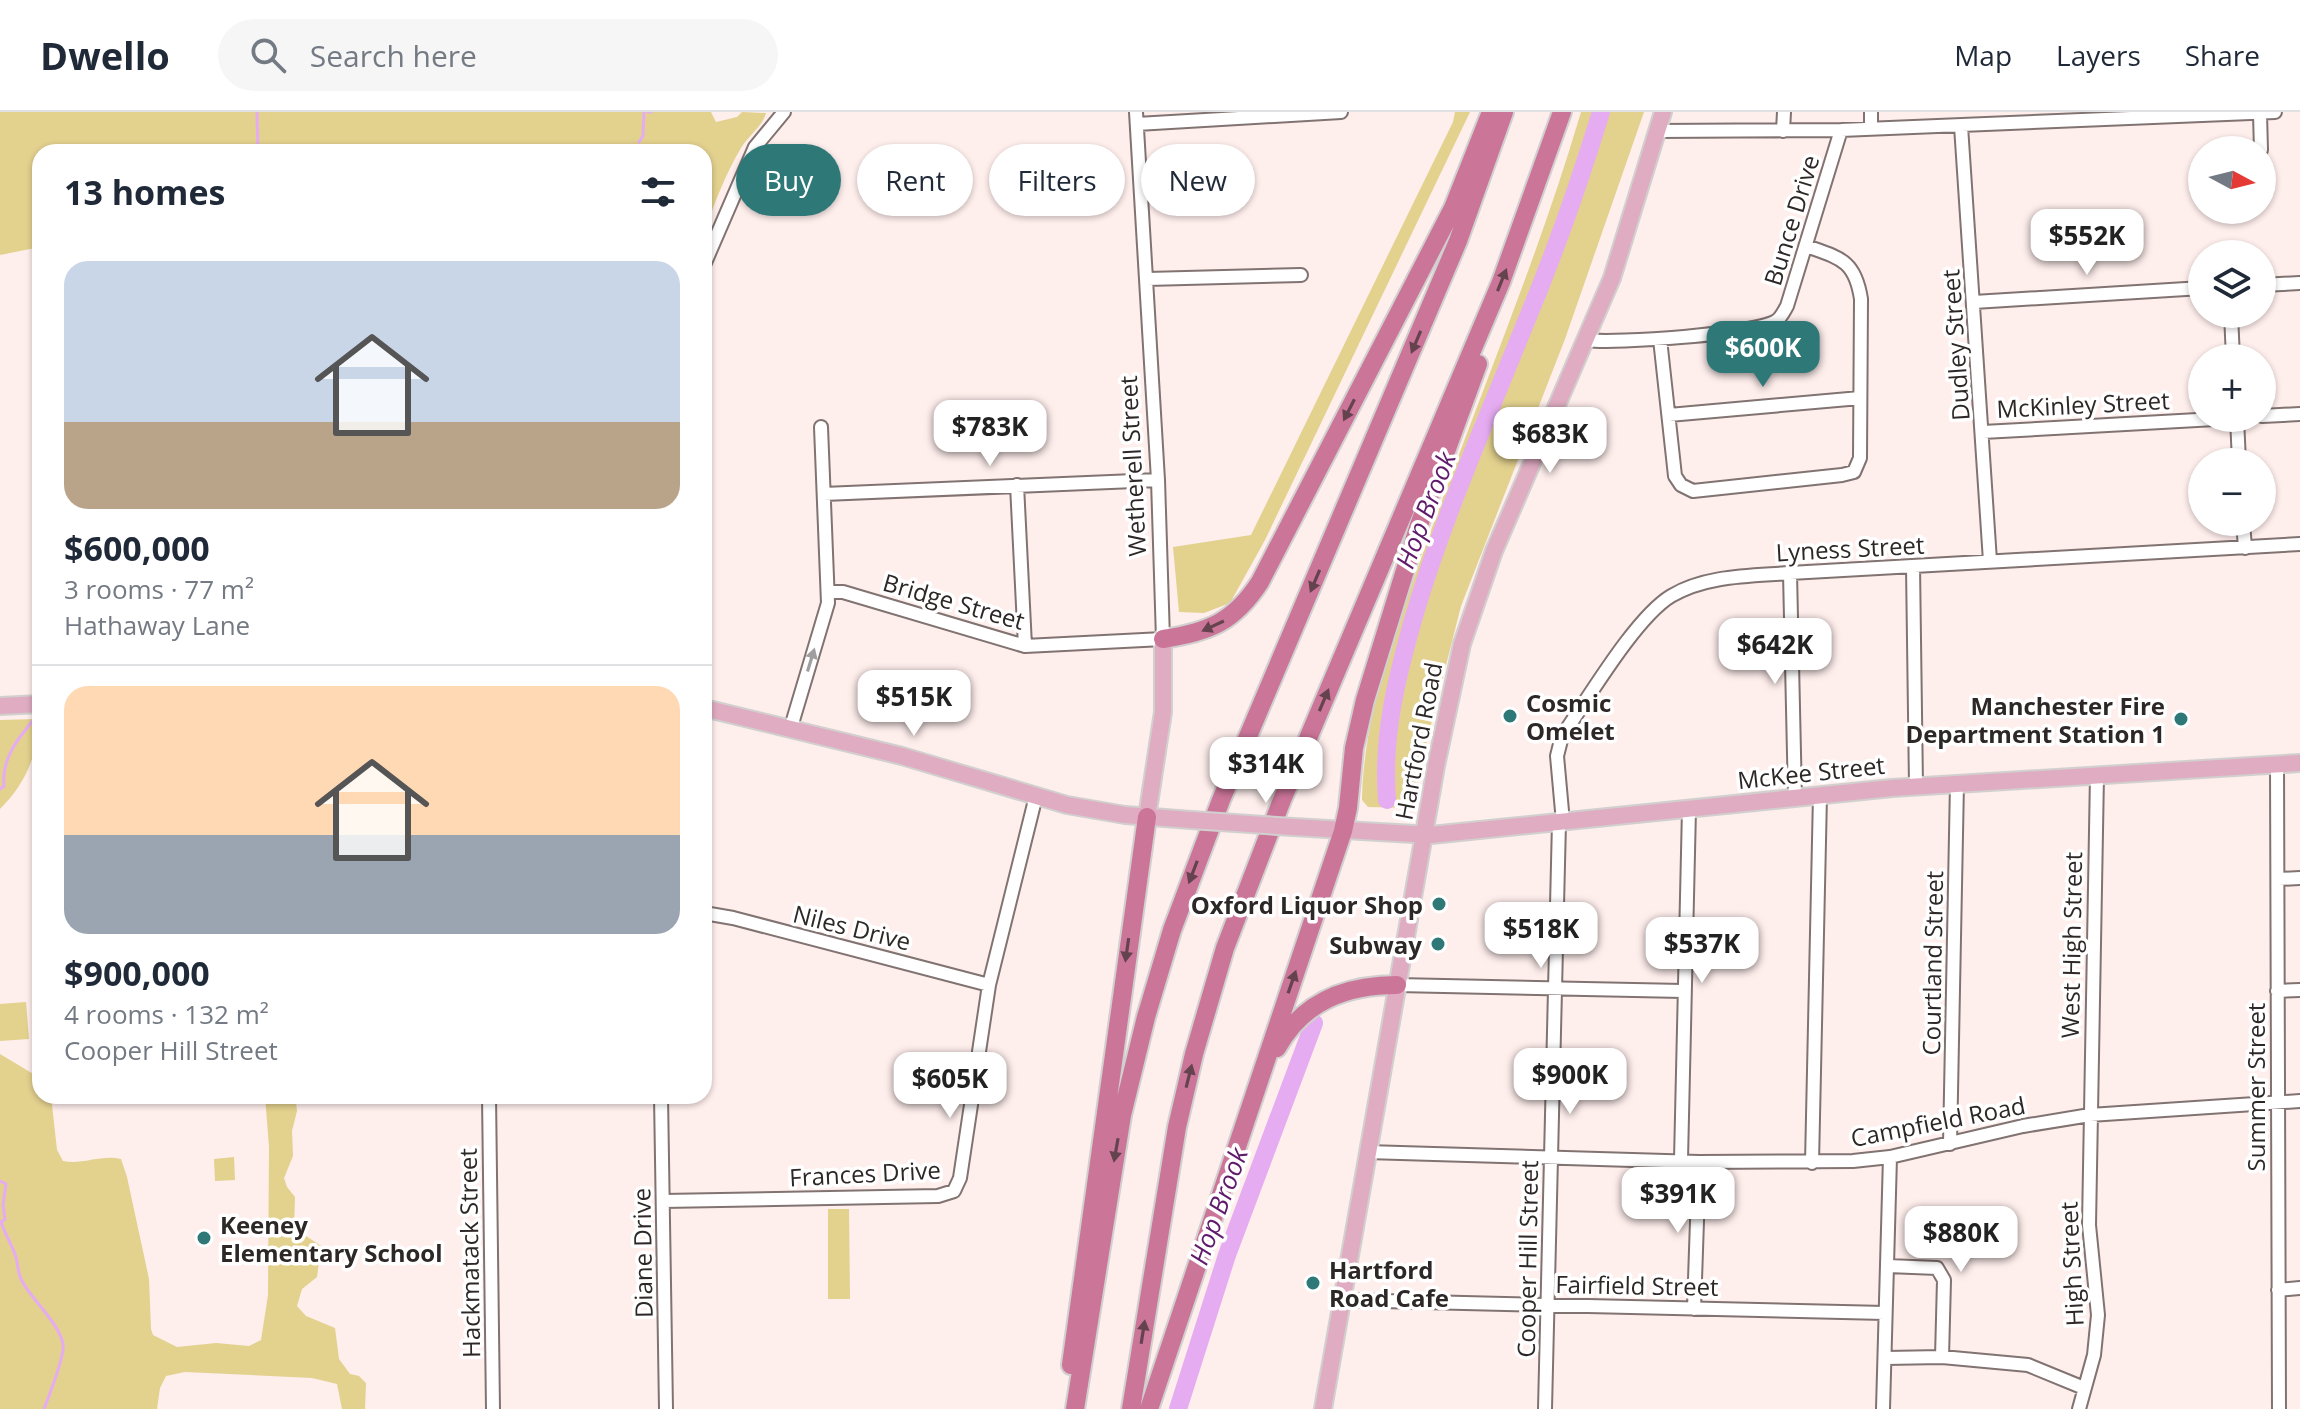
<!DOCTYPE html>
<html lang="en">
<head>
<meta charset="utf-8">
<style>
	:root { --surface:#fff; --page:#f6f6f7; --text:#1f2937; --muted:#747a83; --line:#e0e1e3; --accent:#2e7878 }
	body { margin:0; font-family:"Open Sans",sans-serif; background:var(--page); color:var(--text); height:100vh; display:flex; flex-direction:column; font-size:30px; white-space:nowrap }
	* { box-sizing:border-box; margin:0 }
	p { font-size:26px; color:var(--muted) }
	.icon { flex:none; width:44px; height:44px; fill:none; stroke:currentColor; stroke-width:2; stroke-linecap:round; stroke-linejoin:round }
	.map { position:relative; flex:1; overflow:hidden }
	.panel { position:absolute; left:32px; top:32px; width:680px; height:960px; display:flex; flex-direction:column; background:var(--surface); border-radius:24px; box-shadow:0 2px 6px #0004 }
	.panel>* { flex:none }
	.hud { position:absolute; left:736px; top:32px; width:760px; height:72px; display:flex; gap:16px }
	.needle { width:52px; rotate:97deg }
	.fabs { position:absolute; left:2188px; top:24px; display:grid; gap:16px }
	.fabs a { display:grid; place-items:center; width:88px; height:88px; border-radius:50%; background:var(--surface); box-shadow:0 2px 6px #0004; font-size:40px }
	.price { position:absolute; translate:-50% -68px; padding:0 18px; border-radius:16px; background:#fff; color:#222; font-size:26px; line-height:52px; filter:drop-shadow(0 2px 4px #0008) }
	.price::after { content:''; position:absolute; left:50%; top:48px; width:24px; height:18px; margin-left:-12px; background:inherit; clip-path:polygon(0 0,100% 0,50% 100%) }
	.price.on { background:var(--accent); color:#fff }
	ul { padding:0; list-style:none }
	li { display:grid; align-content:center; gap:16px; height:424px; padding:0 32px }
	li+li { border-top:2px solid var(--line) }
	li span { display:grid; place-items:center; height:248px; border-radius:24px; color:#555 }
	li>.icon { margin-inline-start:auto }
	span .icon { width:144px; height:144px; fill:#fffc; stroke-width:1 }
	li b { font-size:34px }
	h2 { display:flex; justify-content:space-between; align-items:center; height:96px; padding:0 32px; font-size:34px }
	.tag { padding:0 28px; border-radius:36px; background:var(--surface); box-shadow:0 2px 6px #0004; font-size:28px; line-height:72px }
	.tag.on { background:var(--accent); color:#fff }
	header { display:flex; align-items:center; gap:48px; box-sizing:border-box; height:112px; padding:0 40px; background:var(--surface); border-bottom:2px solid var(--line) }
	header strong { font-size:38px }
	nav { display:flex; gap:44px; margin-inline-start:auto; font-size:28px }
	.search { width:560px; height:72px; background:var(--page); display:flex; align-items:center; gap:20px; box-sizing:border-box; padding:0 28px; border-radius:44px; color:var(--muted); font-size:30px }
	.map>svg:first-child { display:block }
	.green { fill:#e3d18e }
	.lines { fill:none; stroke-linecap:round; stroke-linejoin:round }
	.stream { stroke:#e6acf2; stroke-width:3 }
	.river { stroke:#e6acf2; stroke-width:18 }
	.minor-casing { stroke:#817371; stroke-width:16 }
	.major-casing { stroke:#d1d0cf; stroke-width:20 }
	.highway-casing { stroke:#d1d0cf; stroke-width:22 }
	.minor { stroke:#fff; stroke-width:12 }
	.major { stroke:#e0acc2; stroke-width:16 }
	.highway { stroke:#cb7599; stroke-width:18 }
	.major-bridge-casing { stroke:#d1d0cf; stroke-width:20; stroke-linecap:butt }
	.major-bridge { stroke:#e0acc2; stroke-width:16 }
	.oneway { fill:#64434f }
	.oneway2 { fill:#a09e9e }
	.poi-dot { fill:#2e7878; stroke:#fff; stroke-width:3 }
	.labels { text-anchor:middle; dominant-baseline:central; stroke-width:7; stroke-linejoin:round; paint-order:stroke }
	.street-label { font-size:24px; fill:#2d2827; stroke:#fff }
	.poi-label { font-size:24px; font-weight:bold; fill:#2d2827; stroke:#fff; text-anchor:start }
	.water-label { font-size:26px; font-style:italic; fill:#5f1a6c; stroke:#fff }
</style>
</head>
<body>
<header>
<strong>Dwello</strong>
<div class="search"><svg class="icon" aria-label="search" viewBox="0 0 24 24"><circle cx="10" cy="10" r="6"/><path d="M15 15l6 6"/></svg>Search here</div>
<nav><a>Map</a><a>Layers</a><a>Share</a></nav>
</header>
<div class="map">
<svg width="2300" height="1297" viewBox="0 0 2300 1297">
	<rect width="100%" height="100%" fill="#feeeec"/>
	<path class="green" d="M0,0H711L716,10L737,5L742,0L766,1C763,14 748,24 741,36C726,61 713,94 704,122V40H40V135L0,143Z
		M1455,0H1470L1265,428L1230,491L1204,501L1179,500L1173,435L1251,423L1453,10Z
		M1581,0H1644L1565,227L1461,494L1410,696L1368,695L1362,688C1363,605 1396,519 1423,441C1475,293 1537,150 1581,0Z
		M37,607L40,609C36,645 26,671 0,697V608Z
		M40,649V726C29,701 30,674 40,649Z
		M26,890L29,927L0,929V892Z
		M0,942L40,966V984H51L57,1038L63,1049C83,1053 102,1042 121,1047L127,1065L149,1167L151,1217L153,1223L177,1235L216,1231L249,1234L261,1228L268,1183L269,1035L265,984H292L296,989L297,999L292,1019L293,1044L284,1066L287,1075L295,1085L294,1116L321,1134L317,1165L302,1177L297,1194L306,1204L335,1216L339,1247L350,1262L359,1264L366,1271L365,1297H342L337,1272L312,1266L185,1260L166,1264L160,1276L157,1297H0Z
		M234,1045L235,1068L215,1069L214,1047Z
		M828,1097H849L850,1187H828Z"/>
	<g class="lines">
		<path class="stream" d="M257,0L258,40
			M648,0H651
			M639,30L643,24L644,0
			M0,677L4,674C1,646 19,625 36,605
			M0,1069L6,1072L3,1093L5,1107L1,1110C5,1122 12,1133 16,1145C18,1153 18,1162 22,1169C32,1188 59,1211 63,1232C65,1244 49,1284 44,1297"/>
		<path class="river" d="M1387,688C1382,625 1396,568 1413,508C1443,405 1485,312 1525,212C1554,143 1579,72 1601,0
			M1178,1297L1227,1143L1314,911"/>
		<defs>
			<path id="minor" d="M2260,2L2261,38
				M1137,12L1341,0
				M1961,14L1990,449
				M1871,17V0
				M1657,19L1841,18L2275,0
				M1783,19L1784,0
				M2262,72V76
				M704,153L755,35L784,0
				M1147,167L1301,163
				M2262,173L2300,171
				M1974,190L2202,176
				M2231,202L2233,246
				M1660,227L1675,364L1681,373L1693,379L1842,363L1854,360L1860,346L1861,187C1855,148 1840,146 1806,134
				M1587,228C1614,232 1756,222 1776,209C1781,206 1784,199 1787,194L1841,18
				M1669,303L1860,286
				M2262,304L2300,302
				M2237,306L2239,350
				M1983,320L2233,306
				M1017,373L1025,534
				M824,382L1158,368
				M2243,410L2245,436
				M1913,454L1916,674
				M1790,461L1795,686
				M829,480H843L1025,534L1163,527L1158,368L1136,0
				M791,615L828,491L821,315
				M2277,652L2279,1297
				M1563,710L1557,644L1562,624C1588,587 1635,506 1671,484C1706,463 1751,464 1790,461L2300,432
				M2279,767L2300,766
				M704,801L733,806L989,873
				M1397,873L1683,879
				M2277,879L2300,878
				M489,984L493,1297
				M661,984L666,1297
				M1950,1032L1957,671
				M1367,1040L1699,1050L1853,1049L1890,1045L2023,1014L2090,1003L2300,989
				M1681,1048L1689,697
				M1812,1051L1820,683
				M663,1089L938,1084L954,1079L960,1066L989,873L1036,684
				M1888,1154L1937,1156L1944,1168L1942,1245
				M2278,1178L2300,1176
				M1340,1188L1885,1201
				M1694,1197L1699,1050
				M1886,1246L1942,1245L2028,1253L2084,1276
				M1545,1297L1559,710
				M1883,1297L1890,1045
				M2079,1297L2094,1243L2098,1203L2089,1113L2097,663"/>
			<path id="major" d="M0,594L40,592
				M704,596L902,644L1067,693L1125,703L1191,708
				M1147,705L1163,600V527
				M1293,715L1431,723L1892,676L2300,651
				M1323,1297L1436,654L1462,532L1494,439L1612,166L1663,0"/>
			<path id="highway" d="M1163,527C1209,520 1234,510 1260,470L1453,96L1491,0
				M1277,936C1303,889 1346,873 1397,873
				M1071,1253L1147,705
				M1075,1297L1122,1003L1146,905L1172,818L1221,688L1458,129L1504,0
				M1131,1297L1177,1015L1194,942L1225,836L1282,688L1501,170L1562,0
				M1149,1297L1343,719L1348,696L1354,636L1365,588L1419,413L1478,252"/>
		</defs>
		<use href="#minor" class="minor-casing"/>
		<use href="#major" class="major-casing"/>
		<use href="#highway" class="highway-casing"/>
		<use href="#minor" class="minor"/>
		<use href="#major" class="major"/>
		<use href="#highway" class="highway"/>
		<defs>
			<path id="major-bridge" d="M1191,708L1293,715"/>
		</defs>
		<use href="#major-bridge" class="major-bridge-casing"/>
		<use href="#major-bridge" class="major-bridge"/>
	</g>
	<defs><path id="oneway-solid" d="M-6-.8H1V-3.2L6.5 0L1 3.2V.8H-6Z" transform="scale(2)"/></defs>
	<g class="oneway">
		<use href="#oneway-solid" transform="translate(1502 168) rotate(-68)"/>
		<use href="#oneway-solid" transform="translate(1416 230) rotate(113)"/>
		<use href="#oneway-solid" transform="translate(1349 298) rotate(117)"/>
		<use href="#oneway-solid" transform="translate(1315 469) rotate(113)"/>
		<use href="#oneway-solid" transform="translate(1213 514) rotate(155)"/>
		<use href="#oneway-solid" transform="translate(1324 588) rotate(-67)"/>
		<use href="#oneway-solid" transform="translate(1193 760) rotate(111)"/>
		<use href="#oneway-solid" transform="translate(1127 838) rotate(98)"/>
		<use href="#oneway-solid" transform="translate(1292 870) rotate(-71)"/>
		<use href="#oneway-solid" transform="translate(1189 964) rotate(-76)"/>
		<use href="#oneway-solid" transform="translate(1116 1038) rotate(100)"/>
		<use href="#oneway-solid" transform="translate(1143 1220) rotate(-81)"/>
	</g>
	<use class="oneway2" href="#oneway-solid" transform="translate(811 548) rotate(-73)"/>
	<g class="poi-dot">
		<circle cx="1510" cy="604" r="8"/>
		<circle cx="2181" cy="607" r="8"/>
		<circle cx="1439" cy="792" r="8"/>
		<circle cx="1438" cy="832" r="8"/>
		<circle cx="204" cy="1126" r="8"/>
		<circle cx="1313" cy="1171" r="8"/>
	</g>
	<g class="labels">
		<g class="street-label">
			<text transform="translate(1791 108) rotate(-73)">Bunce Drive</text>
			<text transform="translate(1955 233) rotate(-94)">Dudley Street</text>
			<text transform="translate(2083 292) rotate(-3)">McKinley Street</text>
			<text transform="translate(1132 354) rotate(-93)">Wetherell Street</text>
			<text transform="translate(1850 436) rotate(-3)">Lyness Street</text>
			<text transform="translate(954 489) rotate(16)">Bridge Street</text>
			<text transform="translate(1418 629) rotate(-79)">Hartford Road</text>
			<text transform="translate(1811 660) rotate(-6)">McKee Street</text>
			<text transform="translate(852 815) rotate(14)">Niles Drive</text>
			<text transform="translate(2071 833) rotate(-89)">West High Street</text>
			<text transform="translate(1932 851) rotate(-89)">Courtland Street</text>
			<text transform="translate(2255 975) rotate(-90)">Summer Street</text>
			<text transform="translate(1938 1009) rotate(-11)">Campfield Road</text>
			<text transform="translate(865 1061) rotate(-3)">Frances Drive</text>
			<text transform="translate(469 1141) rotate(-91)">Hackmatack Street</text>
			<text transform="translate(642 1141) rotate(-91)">Diane Drive</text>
			<text transform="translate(1527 1147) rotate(-89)">Cooper Hill Street</text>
			<text transform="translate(2071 1152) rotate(-93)">High Street</text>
			<text transform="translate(1637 1173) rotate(1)">Fairfield Street</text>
		</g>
		<g class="poi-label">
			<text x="1526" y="590">Cosmic<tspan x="1526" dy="28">Omelet</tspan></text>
			<text x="2165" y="593" text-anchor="end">Manchester Fire<tspan x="2165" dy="28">Department Station 1</tspan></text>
			<text x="1423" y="792" text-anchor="end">Oxford Liquor Shop</text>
			<text x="1422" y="832" text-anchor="end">Subway</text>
			<text x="220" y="1112">Keeney<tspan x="220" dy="28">Elementary School</tspan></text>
			<text x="1329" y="1157">Hartford<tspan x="1329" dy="28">Road Cafe</tspan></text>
		</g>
		<g class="water-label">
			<text transform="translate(1425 398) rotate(-69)">Hop Brook</text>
			<text transform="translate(1218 1094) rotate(-70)">Hop Brook</text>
		</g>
	</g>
</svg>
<div class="fabs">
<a><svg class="needle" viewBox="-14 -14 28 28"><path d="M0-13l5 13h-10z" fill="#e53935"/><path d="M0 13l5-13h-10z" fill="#747a83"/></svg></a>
<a><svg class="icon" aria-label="layers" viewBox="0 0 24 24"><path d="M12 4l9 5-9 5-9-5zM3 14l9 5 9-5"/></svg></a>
<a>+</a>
<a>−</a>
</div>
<b class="price" style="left:2087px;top:165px">$552K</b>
<b class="price on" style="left:1763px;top:277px">$600K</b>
<b class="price" style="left:990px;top:356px">$783K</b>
<b class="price" style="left:1550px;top:363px">$683K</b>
<b class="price" style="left:1775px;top:574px">$642K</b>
<b class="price" style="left:914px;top:626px">$515K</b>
<b class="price" style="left:1266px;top:693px">$314K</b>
<b class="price" style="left:1541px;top:858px">$518K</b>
<b class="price" style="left:1702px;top:873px">$537K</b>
<b class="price" style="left:1570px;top:1004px">$900K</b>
<b class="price" style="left:950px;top:1008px">$605K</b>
<b class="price" style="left:1678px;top:1123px">$391K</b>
<b class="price" style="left:1961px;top:1162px">$880K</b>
<div class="hud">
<a class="tag on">Buy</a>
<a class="tag">Rent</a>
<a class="tag">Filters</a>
<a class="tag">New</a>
</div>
<section class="panel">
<h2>13 homes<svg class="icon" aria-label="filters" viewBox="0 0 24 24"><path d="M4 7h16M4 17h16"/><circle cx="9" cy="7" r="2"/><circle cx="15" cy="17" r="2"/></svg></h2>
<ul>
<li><span style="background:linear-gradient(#c9d6e8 65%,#b9a48a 0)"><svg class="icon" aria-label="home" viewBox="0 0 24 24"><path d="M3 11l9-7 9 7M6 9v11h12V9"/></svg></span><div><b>$600,000</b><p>3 rooms · 77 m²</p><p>Hathaway Lane</p></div></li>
<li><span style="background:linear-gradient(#ffd9b3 60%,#9aa5b1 0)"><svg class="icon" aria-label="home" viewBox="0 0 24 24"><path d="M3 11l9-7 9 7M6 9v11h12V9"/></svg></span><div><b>$900,000</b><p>4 rooms · 132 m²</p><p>Cooper Hill Street</p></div></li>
</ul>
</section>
</div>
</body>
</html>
